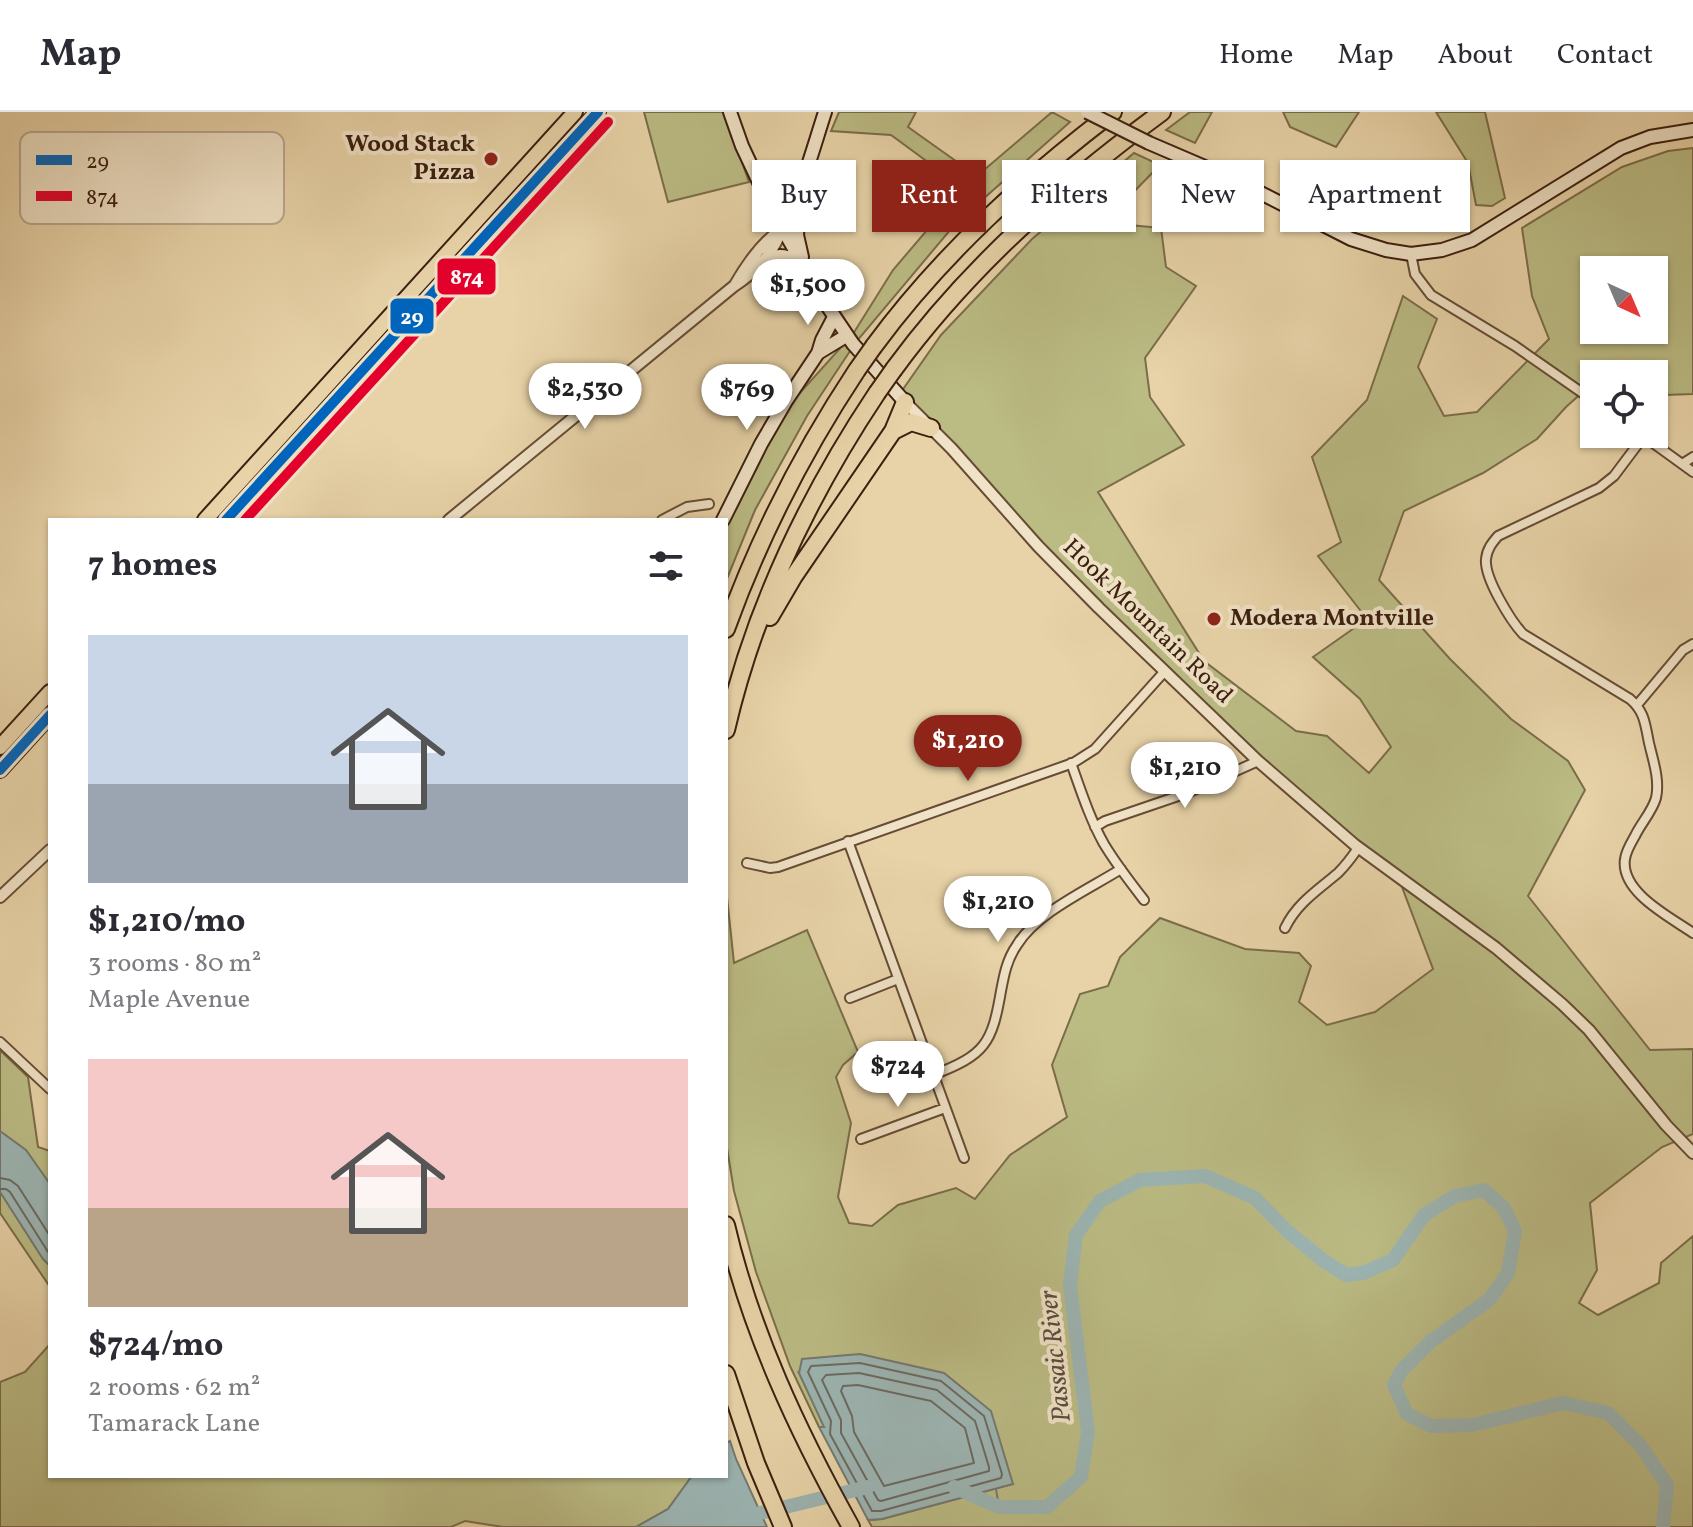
<!DOCTYPE html>
<html lang="en">
<head>
<meta charset="utf-8">
<style>
	:root { --surface:#fff; --page:#f7f7f7; --text:#2b2b33; --muted:#7c7c81; --line:#e1e1e2; --accent:#8f2418 }
	body { margin:0; font-family:Vollkorn,serif; background:var(--page); color:var(--text); height:100vh; display:flex; flex-direction:column; font-size:30px; white-space:nowrap }
	* { box-sizing:border-box; margin:0 }
	p { font-size:26px; color:var(--muted) }
	.icon { flex:none; width:44px; height:44px; fill:none; stroke:currentColor; stroke-width:2; stroke-linecap:round; stroke-linejoin:round }
	.map { position:relative; flex:1; overflow:hidden }
	.side { position:absolute; left:48px; top:406px; width:680px; height:960px; display:flex; flex-direction:column; background:var(--surface); border-radius:0px; box-shadow:0 2px 6px #0004 }
	.side>* { flex:none }
	.top-card { position:absolute; left:752px; top:48px; width:760px; height:72px; display:flex; gap:16px }
	.needle { width:52px; rotate:136deg }
	.fabs { position:absolute; left:1580px; top:144px; display:grid; gap:16px }
	.fabs a { display:grid; place-items:center; width:88px; height:88px; border-radius:0px; background:var(--surface); box-shadow:0 2px 6px #0004; font-size:40px }
	.price { position:absolute; translate:-50% -68px; padding:0 18px; border-radius:28px; background:#fff; color:#222; font-size:26px; line-height:52px; filter:drop-shadow(0 2px 4px #0008) }
	.price::after { content:''; position:absolute; left:50%; top:48px; width:24px; height:18px; margin-left:-12px; background:inherit; clip-path:polygon(0 0,100% 0,50% 100%) }
	.price.on { background:var(--accent); color:#fff }
	ul { padding:0; list-style:none }
	li { display:grid; align-content:center; gap:16px; height:424px; padding:0 40px }
	li span { display:grid; place-items:center; height:248px; border-radius:0px; color:#555 }
	li>.icon { margin-inline-start:auto }
	span .icon { width:144px; height:144px; fill:#fffc; stroke-width:1 }
	li b { font-size:34px }
	h2 { display:flex; justify-content:space-between; align-items:center; height:96px; padding:0 40px; font-size:34px }
	.tag { padding:0 28px; border-radius:0px; background:var(--surface); box-shadow:0 2px 6px #0004; font-size:28px; line-height:72px }
	.tag.on { background:var(--accent); color:#fff }
	header { display:flex; align-items:center; gap:48px; box-sizing:border-box; height:112px; padding:0 40px; background:var(--surface); border-bottom:2px solid var(--line) }
	header strong { font-size:38px }
	nav { display:flex; gap:44px; margin-inline-start:auto; font-size:28px }
	.map>svg:first-child { display:block }
	.green { fill:#bbbb84; stroke:#7b6d4a; stroke-width:2; fill-rule:evenodd }
	.water { fill:#9cb5b3; stroke:#757971; stroke-width:2 }
	.lines { fill:none; stroke-linecap:round; stroke-linejoin:round }
	.shore { stroke:#6c6a61; stroke-width:2 }
	.stream { stroke:#757971; stroke-width:2 }
	.river { stroke:#9cb5b3; stroke-width:14 }
	.minor-casing { stroke:#664c35; stroke-width:12 }
	.tertiary-casing { stroke:#664c35; stroke-width:14 }
	.secondary-casing { stroke:#3b1f0f; stroke-width:16 }
	.trunk-casing { stroke:#3b1f0f; stroke-width:18 }
	.motorway-casing { stroke:#3b1f0f; stroke-width:20 }
	.minor { stroke:#f0e2c6; stroke-width:8 }
	.tertiary { stroke:#f0e2c6; stroke-width:10 }
	.secondary { stroke:#f0e2c6; stroke-width:12 }
	.trunk { stroke:#e8d3a8; stroke-width:14 }
	.motorway { stroke:#e8d3a8; stroke-width:16 }
	.secondary-bridge-casing { stroke:#3b1f0f; stroke-width:16; stroke-linecap:butt }
	.motorway-bridge-casing { stroke:#3b1f0f; stroke-width:20; stroke-linecap:butt }
	.secondary-bridge { stroke:#f0e2c6; stroke-width:12 }
	.motorway-bridge { stroke:#e8d3a8; stroke-width:16 }
	.bus-1-casing { stroke:#f0e2c6; stroke-width:16 }
	.bus-2-casing { stroke:#f0e2c6; stroke-width:16 }
	.bus-1 { stroke:#0065bd; stroke-width:10 }
	.bus-2 { stroke:#e4002b; stroke-width:10 }
	.poi-dot { fill:#8f2418; stroke:#f0e2c6; stroke-width:3 }
	.labels { text-anchor:middle; dominant-baseline:central; stroke-width:8; stroke-linejoin:round; paint-order:stroke }
	.poi-label { font-size:24px; font-weight:bold; fill:#3b1f0f; stroke:#f0e2c6; text-anchor:end }
	.street-label { font-size:24px; fill:#3b1f0f; stroke:#f0e2c6 }
	.water-label { font-size:26px; font-style:italic; fill:#584c40; stroke:#f0e2c6 }
	.key { fill:#f0e2c6; stroke:#baa88f; stroke-width:2 }
	.key-label { font-size:22px; fill:#3b1f0f }
	.line-badge { stroke:#f0e2c6; stroke-width:3 }
	.badge-label { font-size:22px; text-anchor:middle; font-weight:bold; fill:#fff }
</style>
</head>
<body>
<header>
<strong>Map</strong>
<nav><a>Home</a><a>Map</a><a>About</a><a>Contact</a></nav>
</header>
<div class="map">
<svg width="1693" height="1415" viewBox="0 0 1693 1415">
	<rect width="100%" height="100%" fill="#e8d3a8"/>
	<filter id="stains"><feTurbulence type="fractalNoise" baseFrequency=".0025" numOctaves="4"/><feColorMatrix values="0 0 0 0 .2 0 0 0 0 .09 0 0 0 0 .02 0 0 0 .5 -.17"/></filter>
	<radialGradient id="worn" r=".72"><stop offset=".6" stop-color="#630" stop-opacity="0"/><stop offset="1" stop-color="#630" stop-opacity=".3"/></radialGradient>
	<path class="green" d="M644,0H724L749,70L668,90Z
		M839,0H916L908,15L977,64L1052,0L1070,10L956,111L856,230L807,304L755,398L726,469V408L771,313L853,222L893,158L963,76L891,23L831,19Z
		M1190,0H1212L1195,31L1166,18Z
		M1283,0H1359L1336,35L1290,15Z
		M1436,0H1485L1505,86L1492,94L1476,93L1468,51Z
		M1693,36V282L1665,283L1654,275V262H1635L1616,250L1603,262H1594V270L1566,295L1537,327L1483,361L1404,399L1379,468L1450,547L1511,607L1568,649L1585,678L1528,784L1650,938L1693,937V1022L1662,1035L1590,1091L1597,1158L1579,1191L1598,1203L1659,1171L1661,1151L1693,1124V1415H872L868,1408L882,1407L1012,1372L799,1261L825,1315H819L790,1254L756,1160L734,1079L726,1030V776L734,851L807,818L858,940L843,953L836,965L851,1011L838,1085L849,1111L872,1114L898,1093L956,1076L975,1087L1010,1043L1067,1005L1052,953L1080,882L1108,874L1120,845L1160,806L1245,837L1299,841L1311,854L1299,890L1327,913L1375,900L1433,857L1397,762L1305,693L1090,491L899,283L941,223L1032,127L1134,41L1160,53L1118,96L1129,113L1161,116L1166,155L1196,174L1145,246L1150,285L1184,333L1098,380L1204,549L1296,619L1327,624L1369,661L1391,635L1360,587L1313,545L1367,507L1318,444L1341,430L1312,345L1367,288L1403,184L1437,207L1418,255L1444,304L1477,300L1549,227L1532,184L1522,116L1622,55L1668,39ZM1594,158H1654V218H1594Z
		M0,938L28,965L38,1035L50,1039V1175L0,1101Z
		M50,1232V1364H692L668,1397L636,1415H503L465,1409L451,1415H0V1270L25,1260Z"/>
	<path class="water" d="M0,1019L26,1038L50,1072V1154L43,1147L0,1080Z
		M860,1242L944,1261L991,1299L1013,1372L882,1407L868,1408L819,1315H824L799,1261L802,1247Z
		M730,1329L736,1347L767,1415H636L668,1397L692,1364H726V1331Z"/>
	<g class="lines">
		<path class="shore" d="M0,1066L10,1068L18,1074L50,1124
			M0,1077H6L10,1080L50,1143
			M860,1251L941,1269L984,1304L1002,1362L1001,1366L881,1399H872L830,1322L831,1309L808,1260L811,1254Z
			M859,1261L937,1278L975,1309L989,1355V1359L881,1389L878,1388L841,1321V1308L822,1268L826,1263Z
			M858,1273L931,1289L965,1316L974,1351L884,1374L854,1320L852,1304L841,1279L843,1274Z"/>
		<path class="stream" d="M996,1377L999,1395"/>
		<path class="river" d="M954,1375L999,1395H1047L1081,1365L1088,1320L1070,1173L1076,1123L1100,1089L1140,1068L1205,1064L1255,1086L1287,1119L1324,1149L1346,1163L1363,1161L1393,1148L1424,1103L1455,1084L1484,1078L1504,1096L1515,1119L1508,1161L1489,1188L1430,1230L1402,1258L1394,1273L1407,1302L1431,1314L1473,1313L1563,1291L1608,1301L1641,1334L1667,1373L1663,1415
			M744,1405L868,1375"/>
		<defs>
			<path id="minor" d="M1411,142L1415,162L1431,183L1515,234L1594,289
				M1642,323L1693,360
				M1644,324L1614,364L1599,376L1498,424C1492,431 1487,437 1486,447C1484,466 1511,509 1523,522L1630,587C1645,600 1645,612 1649,631C1653,648 1660,668 1656,686C1652,700 1641,711 1635,724C1631,731 1626,739 1625,747C1620,780 1670,805 1693,821
				M1682,352L1693,345
				M662,408L687,395L709,392
				M1637,593L1683,538L1693,532
				M1071,651C1081,679 1090,707 1104,732C1116,752 1130,770 1144,788
				M1095,715L1105,709L1187,681L1258,649
				M848,729L964,1046
				M747,751L770,756L778,755L1073,651L1095,637L1165,559
				M1285,816C1297,791 1318,778 1338,761C1346,753 1352,745 1358,736
				M850,886L898,867
				M0,930L50,977
				M933,963C985,943 992,932 1001,879C1004,863 1007,847 1017,833C1036,801 1089,777 1121,757
				M861,1027L945,996"/>
			<path id="tertiary" d="M735,173C747,152 762,130 782,117
				M905,290L952,337L1038,434L1099,496L1258,649L1355,733L1496,836L1562,892L1589,918L1666,1013L1693,1041
				M449,408L734,174C756,160 773,141 782,117
				M0,785L50,738"/>
			<path id="secondary" d="M730,0L742,34L772,98L822,186L853,232L905,290
				M1149,31L1233,67L1351,127L1386,138L1411,142L1442,138L1472,128L1621,36L1650,25L1693,18
				M765,82L780,87L791,82L799,74
				M800,89L797,123L802,145
				M782,117C802,79 812,40 825,0
				M754,160C774,142 778,139 803,152
				M818,241L846,224
				M723,408L761,332L786,289L818,241L822,228L834,205"/>
			<path id="trunk" d="M205,408L575,0
				M226,408L497,109L598,0
				M0,635L50,580
				M0,658L50,603"/>
			<path id="motorway" d="M874,234C941,143 1024,68 1113,0
				M894,257C968,156 1061,74 1162,0
				M893,319L911,310L931,316
				M770,505L794,464L893,319L905,290
				M726,517C760,423 802,341 857,258
				M726,618C754,497 809,383 877,281
				M726,1113C751,1220 798,1320 851,1415
				M726,1262L756,1351L783,1415"/>
		</defs>
		<use href="#minor" class="minor-casing"/>
		<use href="#tertiary" class="tertiary-casing"/>
		<use href="#secondary" class="secondary-casing"/>
		<use href="#trunk" class="trunk-casing"/>
		<use href="#motorway" class="motorway-casing"/>
		<use href="#minor" class="minor"/>
		<use href="#tertiary" class="tertiary"/>
		<use href="#secondary" class="secondary"/>
		<use href="#trunk" class="trunk"/>
		<use href="#motorway" class="motorway"/>
		<defs>
			<path id="secondary-bridge" d="M1087,0L1149,31"/>
			<path id="motorway-bridge" d="M857,258L874,234
				M877,281L894,257"/>
		</defs>
		<use href="#secondary-bridge" class="secondary-bridge-casing"/>
		<use href="#motorway-bridge" class="motorway-bridge-casing"/>
		<use href="#secondary-bridge" class="secondary-bridge"/>
		<use href="#motorway-bridge" class="motorway-bridge"/>
		<defs>
			<path id="bus-1" d="M226,408L598,0
				M0,658L50,603"/>
			<path id="bus-2" d="M245,408L608,10"/>
		</defs>
		<use href="#bus-1" class="bus-1-casing"/>
		<use href="#bus-2" class="bus-2-casing"/>
		<use href="#bus-1" class="bus-1"/>
		<use href="#bus-2" class="bus-2"/>
	</g>
	<g class="poi-dot">
		<circle cx="491" cy="47" r="8"/>
		<circle cx="1214" cy="507" r="8"/>
	</g>
	<g class="labels">
		<g class="poi-label">
			<text x="475" y="33">Wood Stack<tspan x="475" dy="28">Pizza</tspan></text>
			<text x="1230" y="507" text-anchor="start">Modera Montville</text>
		</g>
		<g class="street-label">
			<text transform="translate(1147 510) rotate(44)">Hook Mountain Road</text>
		</g>
		<g class="water-label">
			<text transform="translate(1056 1244) rotate(-96)">Passaic River</text>
		</g>
	</g>
	<rect x="20" y="20" width="264" height="92" rx="12" class="key"/>
	<rect x="36" y="43" width="36" height="10" fill="#0065bd"/>
	<rect x="36" y="79" width="36" height="10" fill="#e4002b"/>
	<g class="key-label">
		<text x="86" y="56">29</text>
		<text x="86" y="92">874</text>
	</g>
	<g class="line-badge">
		<rect x="436" y="145" width="61" height="39" rx="8" fill="#e4002b"/>
		<rect x="389" y="185" width="46" height="38" rx="8" fill="#0065bd"/>
	</g>
	<g class="badge-label">
		<text x="467" y="172">874</text>
		<text x="412" y="212">29</text>
	</g>
	<rect width="100%" height="100%" filter="url(#stains)"/>
	<rect width="100%" height="100%" fill="url(#worn)"/>
</svg>
<div class="fabs">
<a><svg class="needle" viewBox="-14 -14 28 28"><path d="M0-13l5 13h-10z" fill="#e53935"/><path d="M0 13l5-13h-10z" fill="#7c7c81"/></svg></a>
<a><svg class="icon" aria-label="locate" viewBox="0 0 24 24"><circle cx="12" cy="12" r="6"/><path d="M12 2v4M12 18v4M2 12h4M18 12h4"/></svg></a>
</div>
<b class="price" style="left:808px;top:215px">$1,500</b>
<b class="price" style="left:585px;top:319px">$2,530</b>
<b class="price" style="left:747px;top:320px">$769</b>
<b class="price on" style="left:968px;top:671px">$1,210</b>
<b class="price" style="left:1185px;top:698px">$1,210</b>
<b class="price" style="left:998px;top:832px">$1,210</b>
<b class="price" style="left:898px;top:997px">$724</b>
<div class="top-card">
<a class="tag">Buy</a>
<a class="tag on">Rent</a>
<a class="tag">Filters</a>
<a class="tag">New</a>
<a class="tag">Apartment</a>
</div>
<section class="side">
<h2>7 homes<svg class="icon" aria-label="filters" viewBox="0 0 24 24"><path d="M4 7h16M4 17h16"/><circle cx="9" cy="7" r="2"/><circle cx="15" cy="17" r="2"/></svg></h2>
<ul>
<li><span style="background:linear-gradient(#c9d6e8 60%,#9aa5b1 0)"><svg class="icon" aria-label="home" viewBox="0 0 24 24"><path d="M3 11l9-7 9 7M6 9v11h12V9"/></svg></span><div><b>$1,210/mo</b><p>3 rooms · 80 m²</p><p>Maple Avenue</p></div></li>
<li><span style="background:linear-gradient(#f6c9c9 60%,#b9a48a 0)"><svg class="icon" aria-label="home" viewBox="0 0 24 24"><path d="M3 11l9-7 9 7M6 9v11h12V9"/></svg></span><div><b>$724/mo</b><p>2 rooms · 62 m²</p><p>Tamarack Lane</p></div></li>
</ul>
</section>
</div>
</body>
</html>
